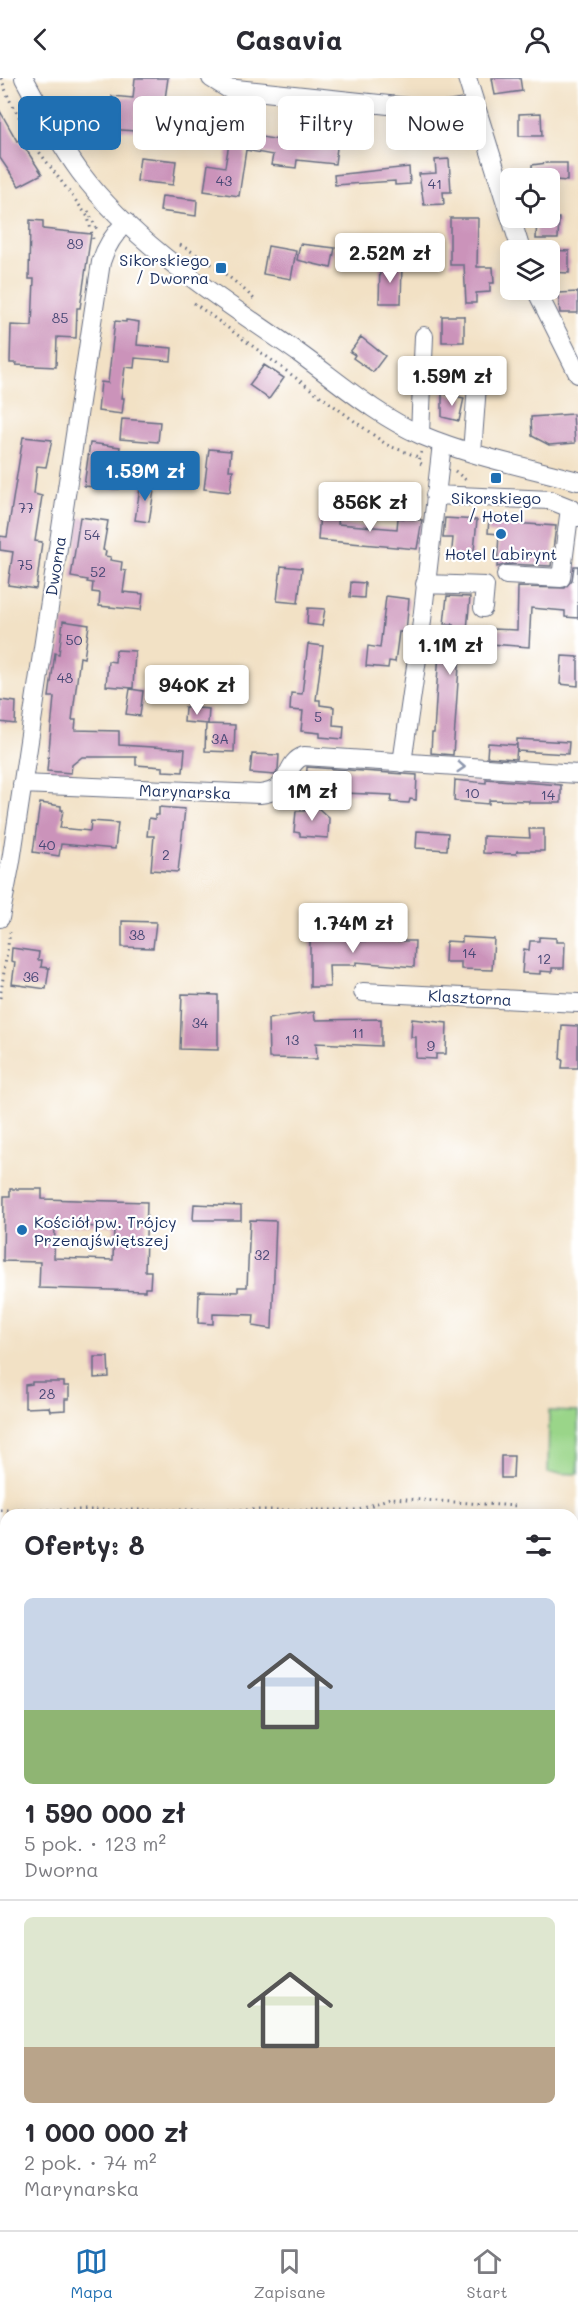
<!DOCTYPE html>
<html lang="pl">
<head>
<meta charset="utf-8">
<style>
	:root { --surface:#fff; --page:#f2f2f3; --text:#2b2b33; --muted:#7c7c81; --line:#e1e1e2; --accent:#1f6fb2 }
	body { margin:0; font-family:Mali,sans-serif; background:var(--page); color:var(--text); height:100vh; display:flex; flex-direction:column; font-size:22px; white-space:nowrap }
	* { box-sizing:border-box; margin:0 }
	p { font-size:20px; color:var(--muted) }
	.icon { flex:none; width:33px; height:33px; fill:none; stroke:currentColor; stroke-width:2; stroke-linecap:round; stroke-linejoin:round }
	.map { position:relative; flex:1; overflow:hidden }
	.drawer { position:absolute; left:0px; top:1431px; width:579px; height:722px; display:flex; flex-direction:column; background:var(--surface); border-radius:18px 18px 0 0; box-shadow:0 3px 15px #0003 }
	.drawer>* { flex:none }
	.hud { position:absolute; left:18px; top:18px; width:543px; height:54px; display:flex; gap:12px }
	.tools { position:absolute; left:500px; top:90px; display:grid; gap:12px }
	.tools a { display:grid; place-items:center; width:60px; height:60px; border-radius:9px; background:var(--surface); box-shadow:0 3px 15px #0003; font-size:30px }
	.price { position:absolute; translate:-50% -51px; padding:0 14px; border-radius:6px; background:#fff; color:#222; font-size:20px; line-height:39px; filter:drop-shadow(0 2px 3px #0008) }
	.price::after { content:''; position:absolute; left:50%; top:36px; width:18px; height:14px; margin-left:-9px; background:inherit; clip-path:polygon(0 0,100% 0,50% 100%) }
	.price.current { background:var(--accent); color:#fff }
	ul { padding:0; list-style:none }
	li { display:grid; align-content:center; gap:12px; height:318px; padding:0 24px }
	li+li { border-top:2px solid var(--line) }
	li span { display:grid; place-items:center; height:186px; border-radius:9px; color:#555 }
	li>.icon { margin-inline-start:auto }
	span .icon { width:108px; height:108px; fill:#fffc; stroke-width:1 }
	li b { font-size:26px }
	h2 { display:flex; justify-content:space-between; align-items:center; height:72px; padding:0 24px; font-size:26px }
	.pill { padding:0 21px; border-radius:9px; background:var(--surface); box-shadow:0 3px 15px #0003; font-size:21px; line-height:54px }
	.pill.current { background:var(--accent); color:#fff }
	header { display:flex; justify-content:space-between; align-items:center; height:78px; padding:0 24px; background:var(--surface); font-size:27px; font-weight:700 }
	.tabs { display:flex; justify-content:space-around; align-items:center; height:84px; border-top:2px solid var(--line); background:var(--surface); font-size:16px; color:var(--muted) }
	.tabs a { display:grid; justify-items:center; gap:3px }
	.tabs .current { color:var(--accent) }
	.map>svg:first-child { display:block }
	.green { fill:#9ad589; stroke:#5a8274; stroke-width:1.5 }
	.building { fill:#cb93ba; fill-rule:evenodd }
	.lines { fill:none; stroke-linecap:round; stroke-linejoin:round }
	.minor-casing { stroke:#666d82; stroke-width:20 }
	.path { stroke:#666d82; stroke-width:3; stroke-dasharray:1.5 4.5; stroke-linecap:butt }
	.minor { stroke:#fff; stroke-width:18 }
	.oneway { stroke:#8d97ae }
	.poi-dot { fill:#1f6fb2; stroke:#fff; stroke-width:2 }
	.labels { text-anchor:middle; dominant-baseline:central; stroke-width:4.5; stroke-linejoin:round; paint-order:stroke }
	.number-label { font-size:14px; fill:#474875 }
	.poi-label { font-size:16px; fill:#1b2f5e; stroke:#fff }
	.street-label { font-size:16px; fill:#1b2f5e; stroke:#fff }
</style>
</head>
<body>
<header><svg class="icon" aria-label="back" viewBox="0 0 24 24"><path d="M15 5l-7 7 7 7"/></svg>Casavia<svg class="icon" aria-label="person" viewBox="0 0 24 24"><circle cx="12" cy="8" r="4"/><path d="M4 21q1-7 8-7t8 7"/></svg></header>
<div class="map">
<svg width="578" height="2152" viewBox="0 0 578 2152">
	<rect width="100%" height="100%" fill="#fff"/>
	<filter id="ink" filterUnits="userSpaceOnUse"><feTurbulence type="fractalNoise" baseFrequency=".0167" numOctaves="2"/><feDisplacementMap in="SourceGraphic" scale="12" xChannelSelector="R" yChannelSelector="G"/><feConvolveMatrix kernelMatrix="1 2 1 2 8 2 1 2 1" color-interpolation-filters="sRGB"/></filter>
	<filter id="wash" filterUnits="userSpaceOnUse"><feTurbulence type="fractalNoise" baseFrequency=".008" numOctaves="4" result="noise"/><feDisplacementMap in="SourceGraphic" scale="24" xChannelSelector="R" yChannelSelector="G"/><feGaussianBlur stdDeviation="1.35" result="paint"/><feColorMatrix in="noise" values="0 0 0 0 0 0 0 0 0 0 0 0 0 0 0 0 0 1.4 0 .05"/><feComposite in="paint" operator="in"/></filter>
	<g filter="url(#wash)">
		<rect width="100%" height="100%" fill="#f2e1c5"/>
		<path class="green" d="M549,1333L578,1334V1396L548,1395Z"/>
		<g id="blocks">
			<path class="building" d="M135,0H168L163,35L136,32L135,53L109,51L112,18L133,20Z
				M492,0H520L522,13L495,17Z
				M235,31L259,36L255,58L285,63L288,46L295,47L298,34L319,40L320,34L341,37L335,86L297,82L296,90L271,87L273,77L246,72L239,118L204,113L208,86L225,89Z
				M0,33L17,63L20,62L42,96L19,108L0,80Z
				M541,35L542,58H519V36Z
				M140,79L176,83L173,107L137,103Z
				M449,81L451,114H443L444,126L424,127L419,96L436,95L435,82Z
				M547,85H567V103L532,100V87Z
				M409,89L410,106L395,107V103L335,107L334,97Z
				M162,118L197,122L196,138L160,133Z
				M450,140H478L477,189H493L494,205H490V214L476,215V225H466L464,187H450Z
				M537,140H559L558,161H536Z
				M30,142L43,143V151L91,156L80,230H77L76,260L57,259L56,289L16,287L17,285H10L11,247L32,248L34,201H29Z
				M300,166L335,170L331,190L297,182Z
				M268,168L296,173L291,201L263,196Z
				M549,172L569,173V195L549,194Z
				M380,186L402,187L401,225H379Z
				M578,214V235H560L558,215Z
				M442,238H464V264H442Z
				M126,242L139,244L137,267L172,270L171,283L135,280L134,290L125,289L121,320H124L122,336L98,333L101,304L108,305L115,243L126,244Z
				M361,259L385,278L373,294L353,280L355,277L350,274Z
				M264,287L284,300L269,321L249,307Z
				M442,315L464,320L459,343L442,339Z
				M573,336L575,365L549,367L532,358L531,339Z
				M122,341L160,344L158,364L120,361Z
				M23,359L52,362L46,389L37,388L34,416L42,418L35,463L42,464L36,511L8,507L13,474L0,472V458L7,459Z
				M90,365L120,369L117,388L121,389L119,411L84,408Z
				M209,371L231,373L229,392H233L230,414L204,411Z
				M141,404L155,406L149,444L135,442Z
				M320,434L339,436L338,446L397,451L398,440L422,442L417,471L318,462Z
				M80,439L108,443L103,472L106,473L105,478L111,479L110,482L122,484L121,492L126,493L123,514L143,516L141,532L99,528L100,515L92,514L93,505L87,504L88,502L71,499Z
				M489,439L513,441V445L556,448L551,488L507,486L497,489L499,456L488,455Z
				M445,440L477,442L473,482L451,481L453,460H443Z
				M281,488L302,490L298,525L277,523Z
				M574,488H578V540L565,539V533L531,530L529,569L491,566L492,551L517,552L518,509L565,510L572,502Z
				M351,504L365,505L364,520L350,519Z
				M386,518L409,521L406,554H399L395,584L389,583L388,590L366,588L368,568L380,570Z
				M447,518L470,519L465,574H460L453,677L431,675L432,655H434L439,572L451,573L453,546H444Z
				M308,530L325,531L322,548L307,546Z
				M63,543L89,547L84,580L80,579L72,642H76L75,652L119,653V667L185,671L183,694L163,693V689L136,687V679H82L72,687L71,695L47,693L54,619H49L55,575L59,576Z
				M308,566L323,568L316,622H320V627L334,629L333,647L344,648L343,661L320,659V655L301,653L303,633L290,632L291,615L302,616Z
				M116,572L135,573L133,610L106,608L108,583L115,584Z
				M562,578L578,579V608L560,606Z
				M130,611L143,613L140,638L126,636Z
				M0,622L16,624L15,646L0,644Z
				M185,629L209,631L208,646L184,644Z
				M206,646L235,647L234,674L205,673Z
				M517,661L569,664L568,676L517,673Z
				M488,665L517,667L516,681L487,679Z
				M252,676L279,677L278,691L275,697L250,695Z
				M307,689L417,697L416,722L410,721L409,725L391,724L392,717L344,715L345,711L306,709Z
				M486,701L561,707V725H529V723L489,722V726L454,723L455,702L486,705Z
				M305,718L329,740L328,760L300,758V755L294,754L296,733H305Z
				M40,725L61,728V732H63L60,750L90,753L91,743L118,745L115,771L61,766L59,778L33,774Z
				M159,729L185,731L178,794L151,792L154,758H147L149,740L155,741V737H159Z
				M529,751H544V773H517L516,776L483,775V758L530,760Z
				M417,753L448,755L447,772L416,770Z
				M122,843L156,844L153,870L122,869Z
				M310,853H356V863H415L414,889L356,884V887H329L330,909H310Z
				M462,859L494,861L492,892L461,891V884H445L446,863L462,864Z
				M539,859L556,860V864H565L564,890H552V894L540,893V896L522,895L524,871L529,872L530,863H539Z
				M12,870L39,874L38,882H42L41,889L49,890L46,911L12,906L15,884L11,883Z
				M182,916L218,917V972L180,971Z
				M314,934L315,942L381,941V968L316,965L317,981L269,980L268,941Z
				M412,941L447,945L446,976H436V981L416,980V959H411Z
				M562,947L578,948V990H562L563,981H560Z
				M10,1111H42V1121L147,1124L145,1193H151L150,1210H145V1213L39,1210L40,1184L3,1183L4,1118H10ZM55,1148L114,1149L113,1182L54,1180Z
				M194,1126L241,1128V1142H193Z
				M250,1142L276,1143L272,1251L253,1248L254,1237L213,1236V1246L198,1245L199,1213L238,1214V1209H247Z
				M94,1279H108L109,1299L94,1300Z
				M32,1304H64V1308H69V1321H65V1332L50,1333L49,1329L25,1330V1307L32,1306Z
				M501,1378H514L513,1400H501Z"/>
		</g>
	</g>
	<g filter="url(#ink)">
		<use href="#blocks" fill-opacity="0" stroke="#666d82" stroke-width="1.5"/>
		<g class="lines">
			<defs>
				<path id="minor" d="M24,0C41,32 59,65 80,94C136,169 225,223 300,276C340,305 376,337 421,357C471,378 526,389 578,403
					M211,0L227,10L446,33L475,28
					M467,0L510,138
					M511,140L521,172
					M536,212L578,296
					M441,303L477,307L472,375
					M420,356L424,258
					M435,417L550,422L570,430L578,439
					M506,497L561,500L570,430
					M425,506L485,508L483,530
					M402,685L420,560L442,365
					M22,706L260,716C293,713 283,685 304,678L578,696
					M0,840L11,783L101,184C106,168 114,156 126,144
					M363,914L578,925
					M573,1532H578
					M0,1708H6
					M573,1711H578
					M0,2095H6
					M573,2122L578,2123
					M113,2152L114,2146
					M371,2152V2146"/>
			</defs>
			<use href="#minor" class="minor-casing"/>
			<path class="path" d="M1,0L9,21L40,75L88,139L93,161
				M88,133L98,154
				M180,167C208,182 233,200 256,223
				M122,177L126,180L135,177
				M194,225L387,367L421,380
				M421,374L419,384L423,387
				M455,393L466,402
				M0,920L10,854
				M0,1432H359L390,1420L517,1428
				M573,1567L578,1568
				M573,1586H578
				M0,1728H6
				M573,1731H578
				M284,2146L289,2152
				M570,2146L571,2152
				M325,2152L329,2146"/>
			<use href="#minor" class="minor"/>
		</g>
		<defs><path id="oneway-chevron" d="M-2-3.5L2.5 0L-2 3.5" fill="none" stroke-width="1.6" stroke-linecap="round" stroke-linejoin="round" transform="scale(1.5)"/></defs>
		<use class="oneway" href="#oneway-chevron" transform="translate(461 689) rotate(4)"/>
	</g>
	<g class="poi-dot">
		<rect x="215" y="184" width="12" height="12" rx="3"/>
		<rect x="490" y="394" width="12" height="12" rx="3"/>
		<circle cx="501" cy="456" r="6"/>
		<circle cx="22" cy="1152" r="6"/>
	</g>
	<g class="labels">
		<g class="number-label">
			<text x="224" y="102">43</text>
			<text x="435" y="105">41</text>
			<text x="75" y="165">89</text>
			<text x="60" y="239">85</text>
			<text x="26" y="429">77</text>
			<text x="92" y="456">54</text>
			<text x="25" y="486">75</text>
			<text x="98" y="493">52</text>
			<text x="74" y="561">50</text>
			<text x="65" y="599">48</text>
			<text x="318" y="638">5</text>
			<text x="220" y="660">3A</text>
			<text x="472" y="714">10</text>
			<text x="548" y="716">14</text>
			<text x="47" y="766">40</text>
			<text x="166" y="776">2</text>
			<text x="137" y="856">38</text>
			<text x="469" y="874">14</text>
			<text x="544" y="880">12</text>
			<text x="31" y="898">36</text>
			<text x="200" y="944">34</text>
			<text x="358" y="954">11</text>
			<text x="292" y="961">13</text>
			<text x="431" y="967">9</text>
			<text x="262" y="1176">32</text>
			<text x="47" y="1315">28</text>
		</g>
		<g class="poi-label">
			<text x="209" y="181" text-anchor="end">Sikorskiego<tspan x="209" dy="18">/ Dworna</tspan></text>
			<text x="496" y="419">Sikorskiego<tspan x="496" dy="18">/ Hotel</tspan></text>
			<text x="501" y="475">Hotel Labirynt</text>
			<text x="34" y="1143" text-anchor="start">Kościół pw. Trójcy<tspan x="34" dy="18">Przenajświętszej</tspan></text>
		</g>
		<g class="street-label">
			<text transform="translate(55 488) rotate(-81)">Dworna</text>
			<text transform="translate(185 713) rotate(2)">Marynarska</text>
			<text transform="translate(470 919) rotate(3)">Klasztorna</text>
		</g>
	</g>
</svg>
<div class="tools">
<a><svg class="icon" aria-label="locate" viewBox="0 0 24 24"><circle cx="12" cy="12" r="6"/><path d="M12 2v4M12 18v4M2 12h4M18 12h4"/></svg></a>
<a><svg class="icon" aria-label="layers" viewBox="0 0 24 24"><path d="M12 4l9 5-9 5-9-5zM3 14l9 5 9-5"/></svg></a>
</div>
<b class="price" style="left:390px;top:206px">2.52M zł</b>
<b class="price" style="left:452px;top:329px">1.59M zł</b>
<b class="price current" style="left:145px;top:424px">1.59M zł</b>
<b class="price" style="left:370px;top:455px">856K zł</b>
<b class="price" style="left:450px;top:598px">1.1M zł</b>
<b class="price" style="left:197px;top:638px">940K zł</b>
<b class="price" style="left:312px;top:744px">1M zł</b>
<b class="price" style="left:353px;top:876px">1.74M zł</b>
<div class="hud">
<a class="pill current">Kupno</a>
<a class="pill">Wynajem</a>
<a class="pill">Filtry</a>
<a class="pill">Nowe</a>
</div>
<section class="drawer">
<h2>Oferty: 8<svg class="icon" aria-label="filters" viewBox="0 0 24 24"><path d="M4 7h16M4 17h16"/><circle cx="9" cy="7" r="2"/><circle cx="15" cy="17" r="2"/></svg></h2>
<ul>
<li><span style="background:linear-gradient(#c9d6e8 60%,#8fb573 0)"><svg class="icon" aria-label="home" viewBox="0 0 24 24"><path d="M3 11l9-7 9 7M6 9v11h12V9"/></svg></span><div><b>1 590 000 zł</b><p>5 pok. · 123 m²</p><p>Dworna</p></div></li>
<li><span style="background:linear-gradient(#dfe7d0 70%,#b9a48a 0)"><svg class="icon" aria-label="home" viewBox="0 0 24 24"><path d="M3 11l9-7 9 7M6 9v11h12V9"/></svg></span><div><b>1 000 000 zł</b><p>2 pok. · 74 m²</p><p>Marynarska</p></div></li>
</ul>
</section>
</div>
<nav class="tabs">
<a class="current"><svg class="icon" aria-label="map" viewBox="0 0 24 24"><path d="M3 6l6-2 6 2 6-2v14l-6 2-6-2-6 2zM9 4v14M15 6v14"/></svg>Mapa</a>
<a><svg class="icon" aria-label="saved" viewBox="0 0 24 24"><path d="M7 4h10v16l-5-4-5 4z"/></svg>Zapisane</a>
<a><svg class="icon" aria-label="home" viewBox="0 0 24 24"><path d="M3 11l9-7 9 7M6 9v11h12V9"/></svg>Start</a>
</nav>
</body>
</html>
